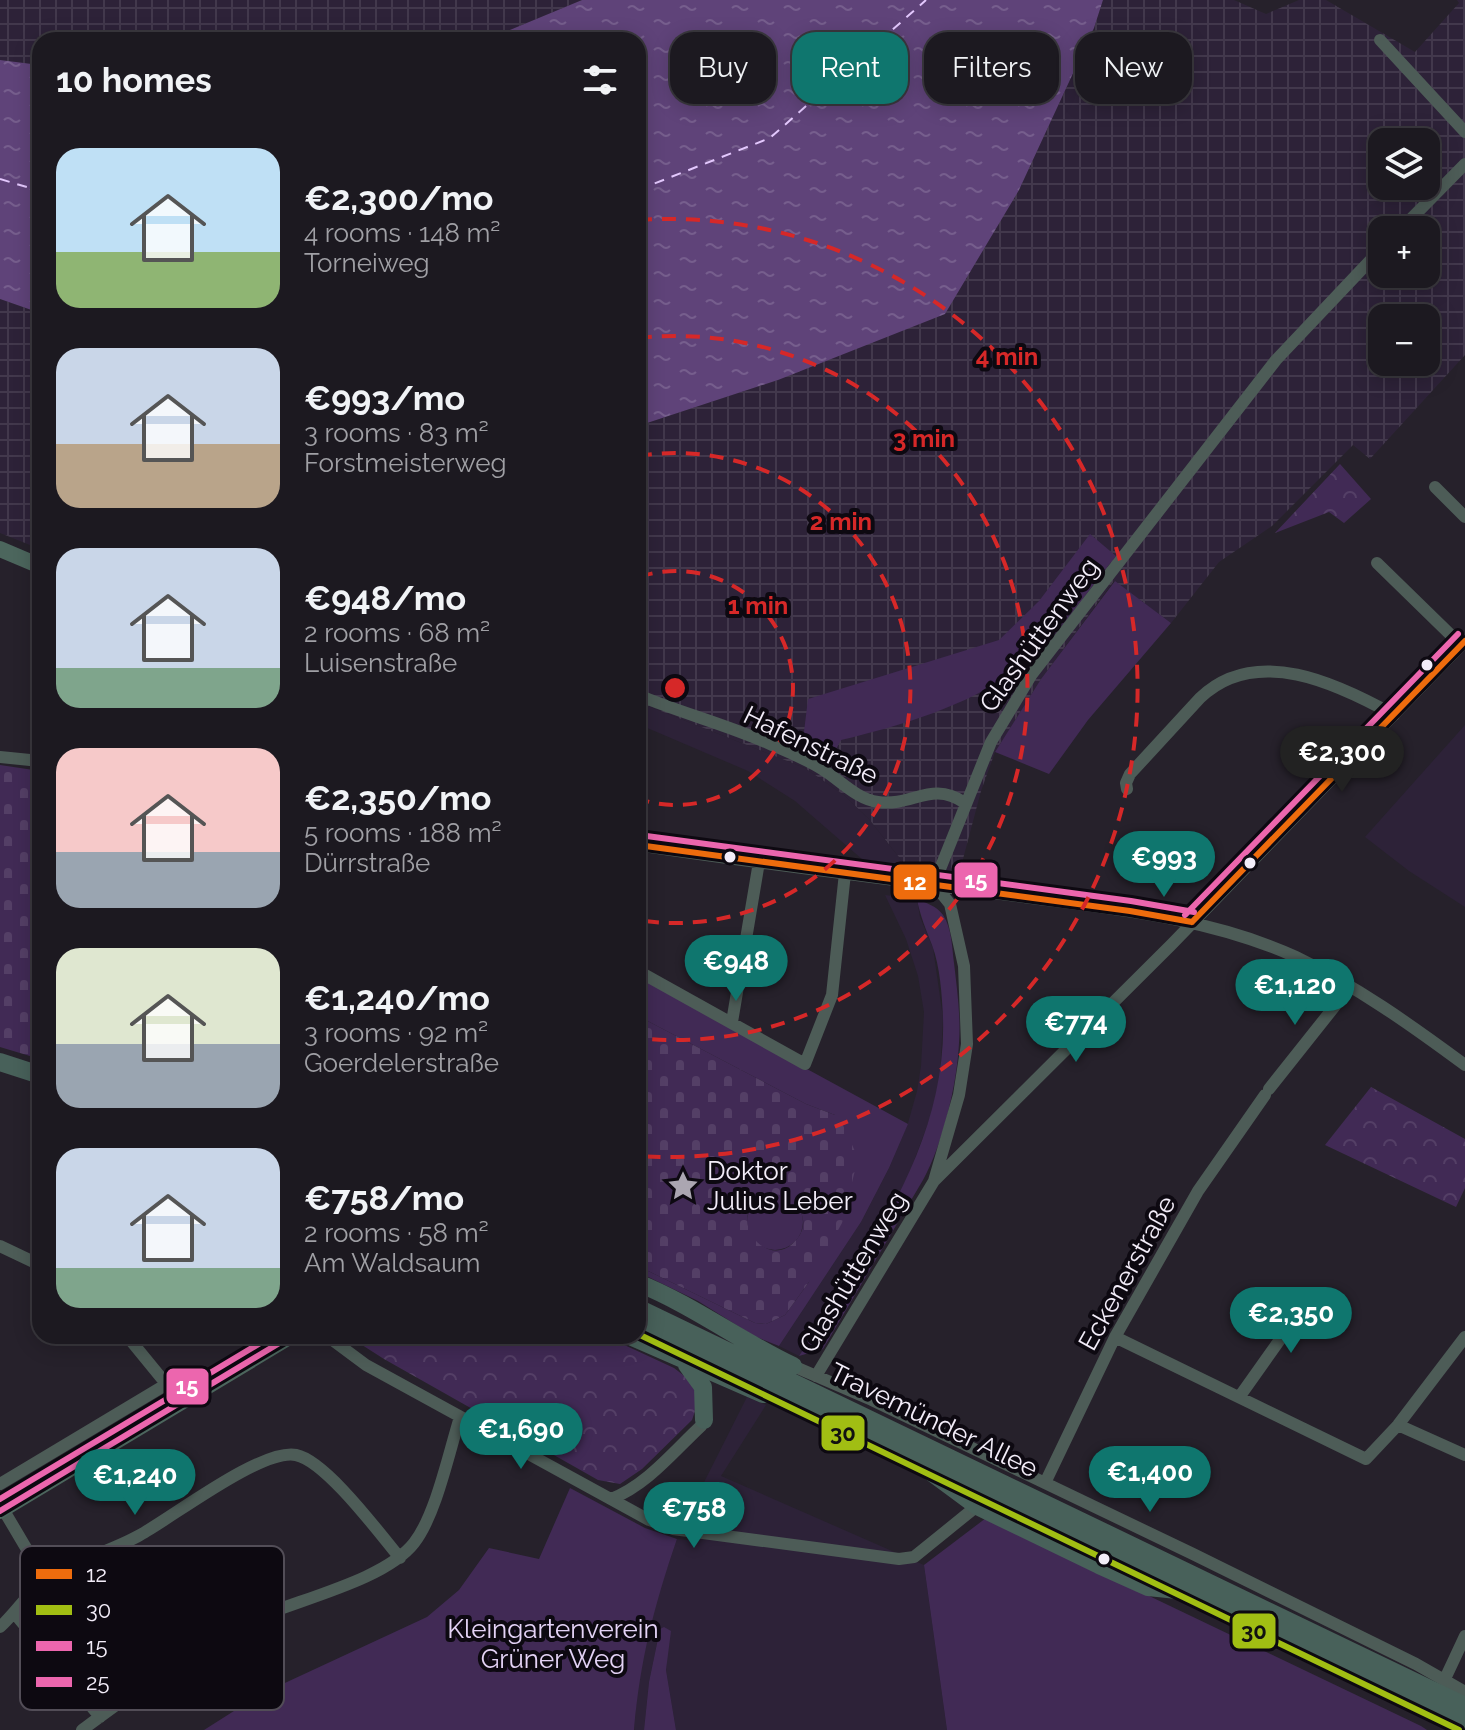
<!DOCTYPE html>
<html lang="en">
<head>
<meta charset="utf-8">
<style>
	:root { --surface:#1c1920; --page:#252229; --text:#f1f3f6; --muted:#a0a0a5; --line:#3a383e; --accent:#0f766e }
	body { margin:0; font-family:Raleway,sans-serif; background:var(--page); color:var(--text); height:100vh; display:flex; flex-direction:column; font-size:30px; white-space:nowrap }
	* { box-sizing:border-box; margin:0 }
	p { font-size:26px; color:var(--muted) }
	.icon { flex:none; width:44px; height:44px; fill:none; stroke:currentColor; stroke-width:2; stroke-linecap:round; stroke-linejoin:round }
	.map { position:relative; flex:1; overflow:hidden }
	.drawer { position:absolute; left:32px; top:32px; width:614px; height:1312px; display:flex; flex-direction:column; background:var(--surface); border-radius:24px; box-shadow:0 4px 20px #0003,0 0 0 2px var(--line) }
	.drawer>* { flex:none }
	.banner { position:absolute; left:670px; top:32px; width:674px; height:72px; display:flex; gap:16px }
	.controls { position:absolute; left:1368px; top:128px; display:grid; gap:16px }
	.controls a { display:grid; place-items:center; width:72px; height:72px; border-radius:16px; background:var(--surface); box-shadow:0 4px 20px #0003,0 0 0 2px var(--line); font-size:40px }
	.price { position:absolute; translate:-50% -68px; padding:0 18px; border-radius:28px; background:var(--accent); color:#fff; font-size:26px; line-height:52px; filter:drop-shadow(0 2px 4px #0008) }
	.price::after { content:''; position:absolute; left:50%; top:48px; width:24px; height:18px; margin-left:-12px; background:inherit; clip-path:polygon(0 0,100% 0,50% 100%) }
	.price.active { background:#222; color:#fff }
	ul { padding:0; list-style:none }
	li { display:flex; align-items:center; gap:24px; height:200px; padding:0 24px }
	li span { display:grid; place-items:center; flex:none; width:224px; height:160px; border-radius:24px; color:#555 }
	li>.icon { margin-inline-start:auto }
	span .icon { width:96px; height:96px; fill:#fffc; stroke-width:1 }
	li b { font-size:34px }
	h2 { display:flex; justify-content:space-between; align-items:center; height:96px; padding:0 24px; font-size:34px }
	.chip { padding:0 28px; border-radius:24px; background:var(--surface); box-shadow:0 4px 20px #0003,0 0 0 2px var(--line); font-size:28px; line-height:72px }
	.chip.active { background:var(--accent); color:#fff }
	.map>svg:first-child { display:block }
	.built { fill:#2d2238 }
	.industrial { fill:url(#industrial-grid); fill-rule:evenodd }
	.green { fill:#412a55 }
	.cemetery { fill:url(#cemetery-stones); fill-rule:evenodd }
	.park { fill:url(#park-crowns) }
	.water { fill:url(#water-ripples) }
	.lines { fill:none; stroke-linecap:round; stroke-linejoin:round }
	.ferry { stroke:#e3c8fd; stroke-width:2; stroke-dasharray:10 8; stroke-linecap:butt }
	.minor { stroke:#4d5c57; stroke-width:12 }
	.major { stroke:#4c665d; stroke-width:16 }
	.highway { stroke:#48615a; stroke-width:18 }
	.bus-1-casing { stroke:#0d0911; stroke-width:12 }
	.bus-2-casing { stroke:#0d0911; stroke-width:12 }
	.bus-3-casing { stroke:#0d0911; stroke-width:12 }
	.bus-4-casing { stroke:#0d0911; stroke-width:12 }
	.bus-1 { stroke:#ee6c0d; stroke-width:6 }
	.bus-2 { stroke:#a1be13; stroke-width:6 }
	.bus-3 { stroke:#ec66ae; stroke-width:6 }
	.bus-4 { stroke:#ec66ae; stroke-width:6 }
	.ring { fill:none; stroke:#d62828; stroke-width:4; stroke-dasharray:14 10 }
	.bus-dot { fill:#f3edf9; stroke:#0d0911; stroke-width:3 }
	.labels { text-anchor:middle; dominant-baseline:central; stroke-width:8; stroke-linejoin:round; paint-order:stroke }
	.street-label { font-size:26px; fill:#f3edf9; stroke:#0d0911 }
	.poi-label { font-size:26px; fill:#f3edf9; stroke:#0d0911; text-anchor:start }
	.park-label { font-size:26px; fill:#e4d3f6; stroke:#0d0911 }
	.key { fill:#0d0911; stroke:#524d57; stroke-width:2 }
	.key-label { font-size:22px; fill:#f3edf9 }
	.centre { fill:#d62828; stroke:#0d0911; stroke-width:4 }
	.ring-label { font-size:24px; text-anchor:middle; font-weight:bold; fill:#d62828; stroke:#0d0911; stroke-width:8; stroke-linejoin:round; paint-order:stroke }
	.line-badge { stroke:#0d0911; stroke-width:3 }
	.badge-label { font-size:22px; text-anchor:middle; font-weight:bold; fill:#fff }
	.pale-badge-label { font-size:22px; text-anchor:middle; font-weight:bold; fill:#111 }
</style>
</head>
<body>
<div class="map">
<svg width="1465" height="1730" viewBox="0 0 1465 1730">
	<defs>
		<pattern id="industrial-grid" width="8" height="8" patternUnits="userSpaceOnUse" patternTransform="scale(2)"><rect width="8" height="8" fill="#2d2238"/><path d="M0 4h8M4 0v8" fill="none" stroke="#42384c"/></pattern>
		<pattern id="cemetery-stones" width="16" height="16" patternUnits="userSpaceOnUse" patternTransform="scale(2)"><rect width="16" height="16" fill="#412a55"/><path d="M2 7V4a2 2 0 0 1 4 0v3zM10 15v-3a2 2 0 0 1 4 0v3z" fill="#543f66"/></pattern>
		<pattern id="park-crowns" width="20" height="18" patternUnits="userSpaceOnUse" patternTransform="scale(2)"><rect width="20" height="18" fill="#412a55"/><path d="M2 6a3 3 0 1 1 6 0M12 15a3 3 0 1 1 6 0" fill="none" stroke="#543f66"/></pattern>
		<pattern id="water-ripples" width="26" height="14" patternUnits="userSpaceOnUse" patternTransform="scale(2)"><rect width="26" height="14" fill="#5f4379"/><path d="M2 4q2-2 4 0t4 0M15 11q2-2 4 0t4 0" fill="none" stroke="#765e8d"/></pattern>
	</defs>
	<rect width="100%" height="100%" fill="#26212b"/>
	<path class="built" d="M638,702L805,768L844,795L869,819L906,866L863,860L795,801L748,771L638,724Z
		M1465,725V907L1409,871L1365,837Z
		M885,895L917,899L920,917L933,948L943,1018L940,1078L930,1118L907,1180L874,1242L799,1356L779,1346L861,1222L889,1168L908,1123L917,1091L921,1066L924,1012L918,976L906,939Z
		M747,1397L766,1405L721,1476L924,1565L947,1730H676L666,1670L668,1644L660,1629L649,1682L644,1730H634L638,1681L656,1600L677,1539L688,1540L695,1524L678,1519L683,1507L691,1508Z"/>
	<path class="industrial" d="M0,0H582L486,40H40V65L0,60Z
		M1103,0H1234L1266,14L1299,0H1326L1415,52L1459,3L1457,0H1465V355L1370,459L1353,445L1272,526L1219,562L1171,623L1114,581L1041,679L995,752L981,791L959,874L906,866L869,819L844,795L805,768L638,702V426L778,380L1019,190L1094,28ZM1382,142H1426V186H1382ZM1382,230H1426V274H1382ZM1382,318H1426V362H1382Z
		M0,299L40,313V549L0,533Z"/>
	<path class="green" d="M1090,534L1116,556C1093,584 1072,615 1048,642C997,698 911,723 841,740L828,764L802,748L808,699L999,640L1039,601Z
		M1115,581L1171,623L1088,720L1049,774L995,752L1041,679Z
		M917,899C926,903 937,906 943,915C952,928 952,948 954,963C957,989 961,1017 959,1043C957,1084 943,1144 923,1180L823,1349L799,1356C866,1253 947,1146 943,1018C942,995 940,966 932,945C926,929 920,916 917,899Z
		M638,977L908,1124L889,1168L861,1222L779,1346L754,1336L698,1301L638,1272V1266L755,1323L766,1324L785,1315L809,1282L835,1115L806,1104L638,1016Z
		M747 1222a28 28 0 1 1 56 0a28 28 0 1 1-56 0Z
		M570,1488L645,1528L677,1539C654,1606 640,1660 634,1730H204L259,1695L427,1617L459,1590L489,1548L539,1559Z
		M986,1518L1421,1726L1427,1730H947L924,1565Z
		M664,1627L671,1631L666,1670L676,1730H644L649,1682L660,1629Z"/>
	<path class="cemetery" d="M0,765L40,771V1059L0,1047Z
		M638,1016L806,1104L835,1115L844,1127L858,1158L842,1223L809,1282L785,1315L766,1324L755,1323L638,1266ZM775,1194C796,1197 813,1219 797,1239C766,1278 715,1206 775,1194Z"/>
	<path class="park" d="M1340,464L1371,499L1344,523L1329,512L1275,533Z
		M1371,1087L1465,1139V1188L1456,1207L1325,1145Z
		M348,1336H605L674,1368L687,1378L695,1391V1411L692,1420L642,1469L620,1484L598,1480L384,1359Z"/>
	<path class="water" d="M582,0H1103L1094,28L1019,190L945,314L778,380L638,426V40H486Z
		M0,60L40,65V313L0,299Z"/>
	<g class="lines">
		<path class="ferry" d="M0,179L40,191
			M638,190L770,138L926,0"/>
		<path class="minor" d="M1380,40L1465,132
			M1400,230L1465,164
			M1435,487L1465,517
			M1377,563L1461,645
			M638,695C681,713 728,725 770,744C788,752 809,760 825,771C842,782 857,799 878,802C913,807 931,780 965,803
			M0,757L40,761
			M1127,789L1126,783L1130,774L1200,698C1256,644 1338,684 1394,715
			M638,845C766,865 895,879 1024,897C1116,909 1211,918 1296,957C1356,986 1411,1025 1465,1065
			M934,884L991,742L1032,674L1276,360L1382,248
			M638,971L805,1064L832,995L845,873
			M732,1022L759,862
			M1269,1089L1350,987
			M934,1181L1172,944L1465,641
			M0,1246L40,1265
			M127,1336L181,1402
			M327,1336L366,1365L649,1520L673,1529L899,1559L914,1557L977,1506
			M1115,1337L1366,1459L1398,1425L1465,1337
			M793,1366L872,1400L1193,1554L1416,1664L1465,1692
			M816,1376L934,1181L959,1095L967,1044L964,966L950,904L934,884
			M1240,1396L1313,1293
			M1398,1425L1465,1455
			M1045,1483L1115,1337L1198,1191L1265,1095
			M0,1484L167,1384
			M611,1499C647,1485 673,1452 701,1426L704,1420
			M3,1509L45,1580
			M15,1614L100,1717
			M0,1627C15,1614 31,1589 46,1579C73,1561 112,1551 140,1535C173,1517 262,1448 296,1455C326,1461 380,1534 400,1558
			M1444,1681L1465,1636
			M82,1730C131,1694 181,1657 234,1628C283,1602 382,1584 414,1543C436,1515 449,1452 460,1417"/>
		<path class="major" d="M0,549L40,566
			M0,1511L291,1336"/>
		<path class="highway" d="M0,1062L40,1075
			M638,1283C693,1305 740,1341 793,1366
			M638,1308L1465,1706
			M638,1323L889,1442L1465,1722
			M630,1336L763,1394
			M687,1365L703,1387L704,1420
			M927,1469L977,1506L1099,1565L1148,1587L1187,1591"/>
		<defs>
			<path id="bus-1" d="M638,845L1130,911L1192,922
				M1192,922L1465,641"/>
			<path id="bus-2" d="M638,1334L1459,1730"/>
			<path id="bus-3" d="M639,835L1131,901L1194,912
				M1185,915L1458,634
				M0,1499L272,1336"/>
			<path id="bus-4" d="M0,1511L291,1336"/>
		</defs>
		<use href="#bus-1" class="bus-1-casing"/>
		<use href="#bus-2" class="bus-2-casing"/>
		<use href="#bus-3" class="bus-3-casing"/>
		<use href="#bus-4" class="bus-4-casing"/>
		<use href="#bus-1" class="bus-1"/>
		<use href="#bus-2" class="bus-2"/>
		<use href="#bus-3" class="bus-3"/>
		<use href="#bus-4" class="bus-4"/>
	</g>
	<g class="ring">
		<path d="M639 577A117 117 0 1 1 639 799"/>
		<path d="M638 456A235 235 0 1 1 638 920"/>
		<path d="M638 338A352 352 0 1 1 638 1038"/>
		<path d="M638 220A469 469 0 1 1 638 1156"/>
	</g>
	<defs>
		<symbol id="sight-bare" viewBox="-9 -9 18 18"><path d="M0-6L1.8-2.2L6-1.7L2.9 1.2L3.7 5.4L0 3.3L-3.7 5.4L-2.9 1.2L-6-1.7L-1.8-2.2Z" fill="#aba6b1" stroke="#0d0911" stroke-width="2.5" paint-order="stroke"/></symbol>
	</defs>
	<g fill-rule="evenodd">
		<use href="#sight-bare" x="661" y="1164" width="44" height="44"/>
	</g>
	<g class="bus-dot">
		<circle cx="1427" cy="665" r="7"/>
		<circle cx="730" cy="857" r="7"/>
		<circle cx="1250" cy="863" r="7"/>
		<circle cx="1104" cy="1559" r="7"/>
	</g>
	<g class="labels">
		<g class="street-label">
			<text transform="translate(1039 635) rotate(-54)">Glashüttenweg</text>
			<text transform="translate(811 745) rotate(26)">Hafenstraße</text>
			<text transform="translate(853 1272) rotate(-59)">Glashüttenweg</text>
			<text transform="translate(1127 1273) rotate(-61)">Eckenerstraße</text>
			<text transform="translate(934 1420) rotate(26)">Travemünder Allee</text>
		</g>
		<g class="poi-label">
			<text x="707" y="1171">Doktor<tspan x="707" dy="30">Julius Leber</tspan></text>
		</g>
		<g class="park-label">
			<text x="553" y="1629">Kleingartenverein<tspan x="553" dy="30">Grüner Weg</tspan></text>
		</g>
	</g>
	<rect x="20" y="1546" width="264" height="164" rx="12" class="key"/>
	<rect x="36" y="1569" width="36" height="10" fill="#ee6c0d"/>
	<rect x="36" y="1605" width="36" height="10" fill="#a1be13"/>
	<rect x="36" y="1641" width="36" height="10" fill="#ec66ae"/>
	<rect x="36" y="1677" width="36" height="10" fill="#ec66ae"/>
	<g class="key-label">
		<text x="86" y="1582">12</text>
		<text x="86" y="1618">30</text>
		<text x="86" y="1654">15</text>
		<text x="86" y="1690">25</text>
	</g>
	<circle cx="675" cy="688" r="12" class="centre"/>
	<g class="ring-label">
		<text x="1007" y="365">4 min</text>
		<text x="924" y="447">3 min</text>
		<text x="841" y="530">2 min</text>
		<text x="758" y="614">1 min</text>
	</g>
	<g class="line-badge">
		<rect x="953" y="861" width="46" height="38" rx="8" fill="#ec66ae"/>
		<rect x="892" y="863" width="46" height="38" rx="8" fill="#ee6c0d"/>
		<rect x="165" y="1367" width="45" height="39" rx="8" fill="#ec66ae"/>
		<rect x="820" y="1414" width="46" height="38" rx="8" fill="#a1be13"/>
		<rect x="1231" y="1612" width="46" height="38" rx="8" fill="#a1be13"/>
	</g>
	<g class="badge-label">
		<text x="976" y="888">15</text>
		<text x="915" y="890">12</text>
		<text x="187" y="1394">15</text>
	</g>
	<g class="pale-badge-label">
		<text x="843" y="1441">30</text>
		<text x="1254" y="1639">30</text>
	</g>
</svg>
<div class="controls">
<a><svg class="icon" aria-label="layers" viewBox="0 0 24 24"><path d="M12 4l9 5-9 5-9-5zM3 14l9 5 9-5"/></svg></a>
<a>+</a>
<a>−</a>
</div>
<b class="price active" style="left:1342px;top:794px">€2,300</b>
<b class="price" style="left:1164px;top:899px">€993</b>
<b class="price" style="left:736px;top:1003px">€948</b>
<b class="price" style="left:1295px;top:1027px">€1,120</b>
<b class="price" style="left:1076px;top:1064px">€774</b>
<b class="price" style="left:1291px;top:1355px">€2,350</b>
<b class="price" style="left:521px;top:1471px">€1,690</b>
<b class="price" style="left:1150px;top:1514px">€1,400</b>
<b class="price" style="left:135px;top:1517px">€1,240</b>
<b class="price" style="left:694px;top:1550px">€758</b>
<div class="banner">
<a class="chip">Buy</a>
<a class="chip active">Rent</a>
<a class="chip">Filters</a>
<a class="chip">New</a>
</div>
<section class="drawer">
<h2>10 homes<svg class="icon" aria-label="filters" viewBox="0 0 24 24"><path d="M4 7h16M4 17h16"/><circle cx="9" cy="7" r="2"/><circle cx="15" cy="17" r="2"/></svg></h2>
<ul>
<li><span style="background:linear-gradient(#bfe0f5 65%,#8fb573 0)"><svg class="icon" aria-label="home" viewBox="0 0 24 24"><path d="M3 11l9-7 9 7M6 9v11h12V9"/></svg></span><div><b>€2,300/mo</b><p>4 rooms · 148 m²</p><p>Torneiweg</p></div></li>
<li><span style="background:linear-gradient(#c9d6e8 60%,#b9a48a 0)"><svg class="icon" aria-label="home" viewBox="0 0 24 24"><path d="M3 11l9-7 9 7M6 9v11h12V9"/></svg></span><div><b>€993/mo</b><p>3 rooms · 83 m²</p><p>Forstmeisterweg</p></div></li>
<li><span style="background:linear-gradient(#c9d6e8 75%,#7fa58c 0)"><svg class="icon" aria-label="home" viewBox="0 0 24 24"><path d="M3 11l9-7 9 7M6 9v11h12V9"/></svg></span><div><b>€948/mo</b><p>2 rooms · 68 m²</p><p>Luisenstraße</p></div></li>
<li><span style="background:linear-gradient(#f6c9c9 65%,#9aa5b1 0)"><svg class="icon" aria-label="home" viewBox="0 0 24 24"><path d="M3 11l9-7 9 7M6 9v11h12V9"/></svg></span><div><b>€2,350/mo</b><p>5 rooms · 188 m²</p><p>Dürrstraße</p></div></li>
<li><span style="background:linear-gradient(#dfe7d0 60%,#9aa5b1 0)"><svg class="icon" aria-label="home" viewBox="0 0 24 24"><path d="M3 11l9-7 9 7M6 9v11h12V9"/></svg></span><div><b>€1,240/mo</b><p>3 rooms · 92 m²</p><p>Goerdelerstraße</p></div></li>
<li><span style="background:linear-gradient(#c9d6e8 75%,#7fa58c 0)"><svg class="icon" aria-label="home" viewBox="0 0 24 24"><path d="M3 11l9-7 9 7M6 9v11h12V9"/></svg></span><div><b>€758/mo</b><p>2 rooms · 58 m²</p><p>Am Waldsaum</p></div></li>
</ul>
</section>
</div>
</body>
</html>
